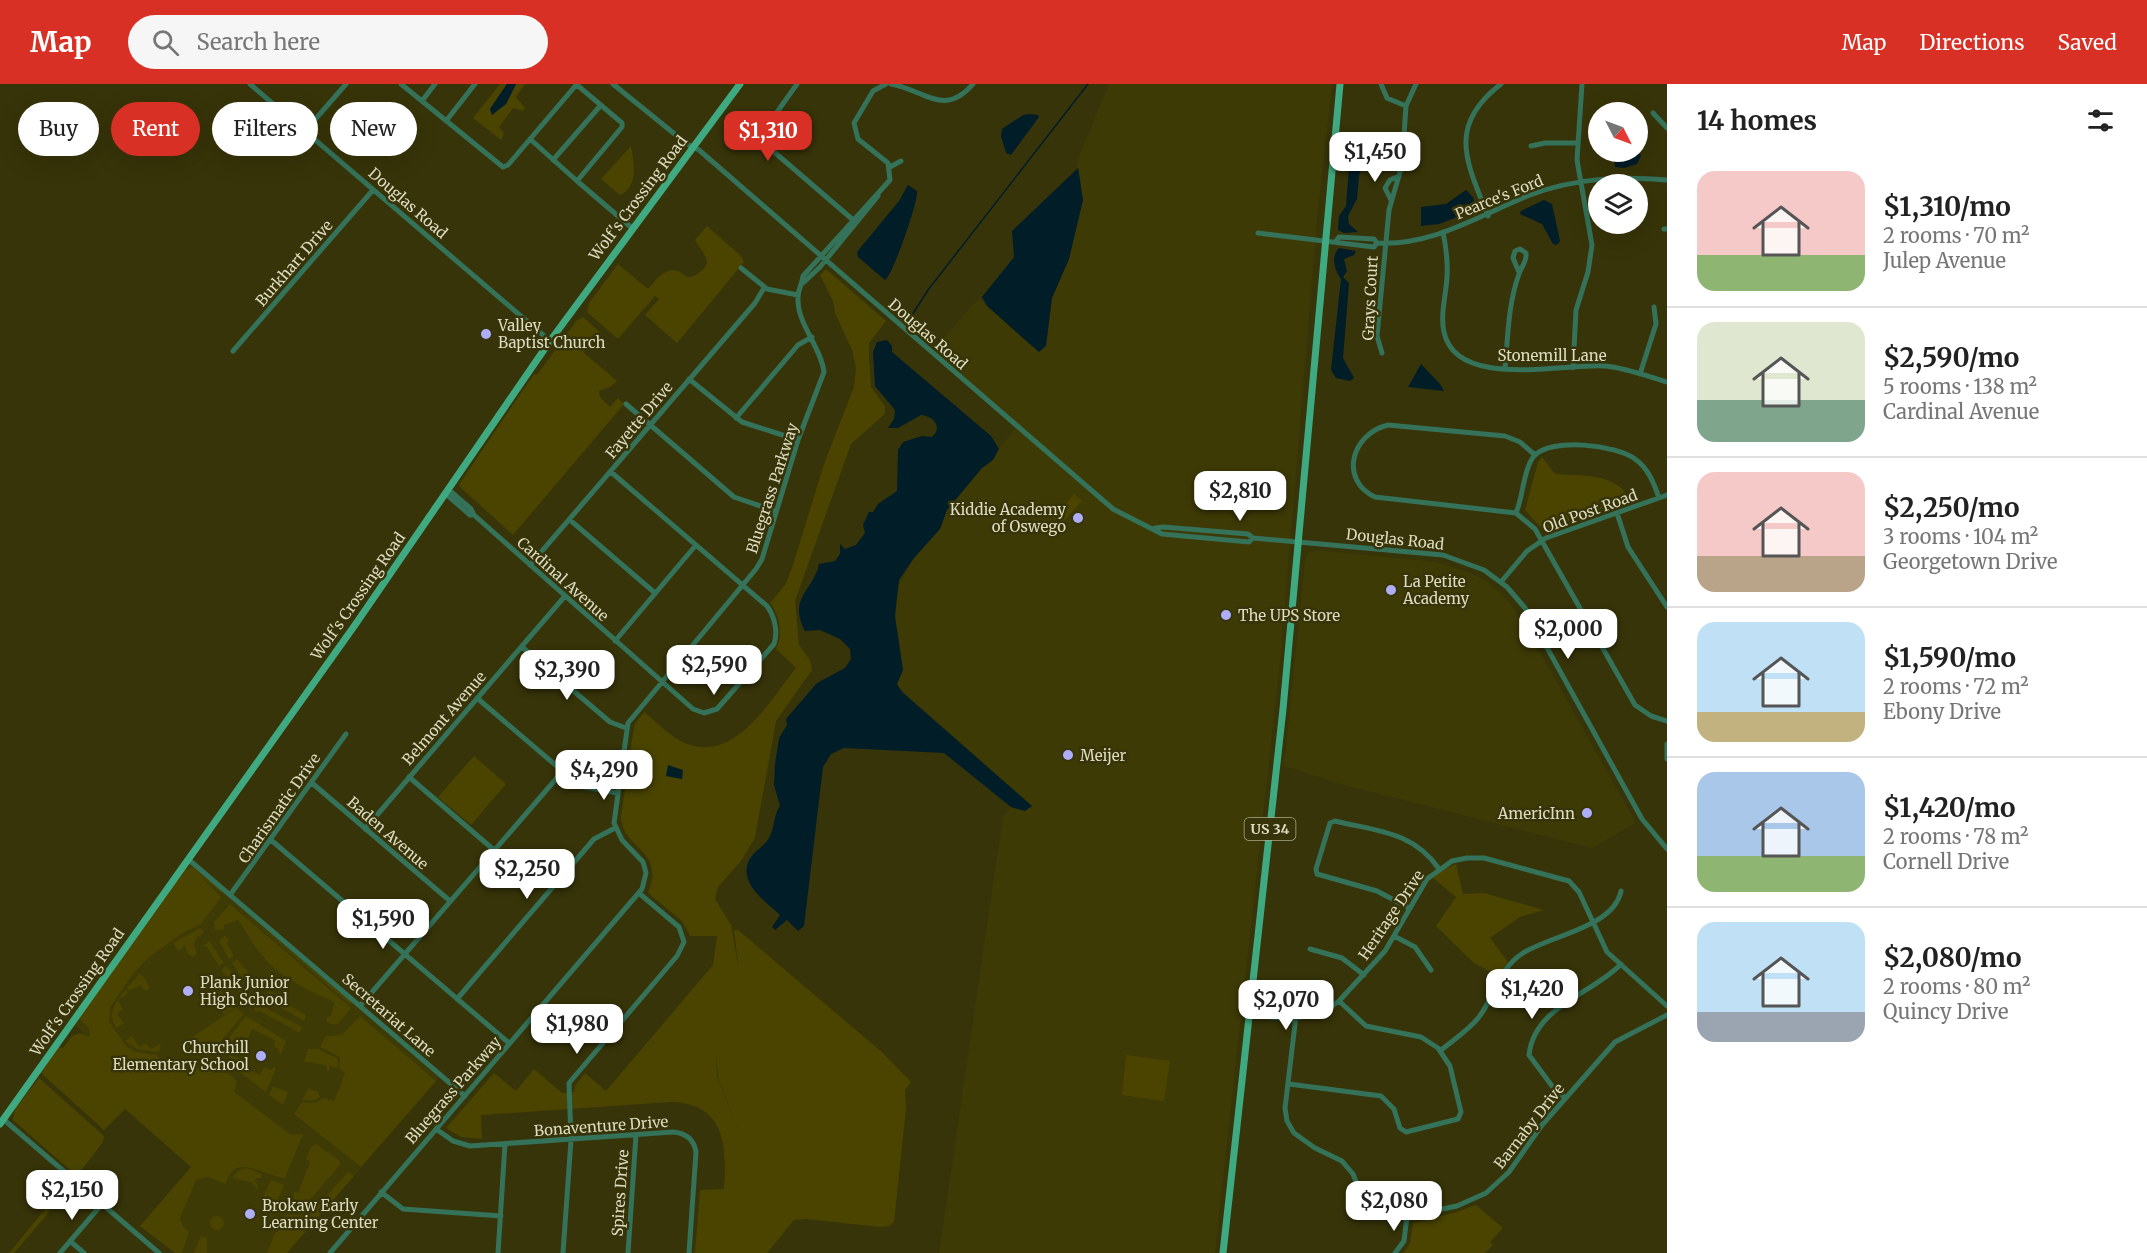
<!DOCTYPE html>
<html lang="en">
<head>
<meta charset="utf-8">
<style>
	:root { --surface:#fff; --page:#f6f6f6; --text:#222; --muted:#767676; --line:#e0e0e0; --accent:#d93025 }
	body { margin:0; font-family:Merriweather,serif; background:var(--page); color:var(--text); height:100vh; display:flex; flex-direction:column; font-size:22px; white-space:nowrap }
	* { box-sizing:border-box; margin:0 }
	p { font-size:20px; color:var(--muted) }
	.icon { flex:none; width:33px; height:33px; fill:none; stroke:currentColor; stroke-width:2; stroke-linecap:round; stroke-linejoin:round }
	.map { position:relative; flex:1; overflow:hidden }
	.drawer { display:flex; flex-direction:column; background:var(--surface); width:480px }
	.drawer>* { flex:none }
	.banner { position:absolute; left:18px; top:18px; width:570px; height:54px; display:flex; gap:12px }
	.needle { width:39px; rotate:132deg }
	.tools { position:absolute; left:1588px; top:18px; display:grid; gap:12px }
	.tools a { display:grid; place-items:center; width:60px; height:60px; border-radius:50%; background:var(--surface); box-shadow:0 6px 24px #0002; font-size:30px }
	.price { position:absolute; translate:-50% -51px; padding:0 14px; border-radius:12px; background:#fff; color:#222; font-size:20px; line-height:39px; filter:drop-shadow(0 2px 3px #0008) }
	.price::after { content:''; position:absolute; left:50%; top:36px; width:18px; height:14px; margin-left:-9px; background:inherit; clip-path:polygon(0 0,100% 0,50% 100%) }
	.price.current { background:var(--accent); color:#fff }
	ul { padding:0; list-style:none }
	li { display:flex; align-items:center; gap:18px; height:150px; padding:0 30px }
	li+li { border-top:2px solid var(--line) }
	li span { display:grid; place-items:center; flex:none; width:168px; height:120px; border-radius:18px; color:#555 }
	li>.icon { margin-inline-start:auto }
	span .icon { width:72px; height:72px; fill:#fffc; stroke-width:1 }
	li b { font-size:26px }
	h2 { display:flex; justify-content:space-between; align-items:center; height:72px; padding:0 30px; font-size:26px }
	.chip { padding:0 21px; border-radius:27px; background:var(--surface); box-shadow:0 6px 24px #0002; font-size:21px; line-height:54px }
	.chip.current { background:var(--accent); color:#fff }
	header { display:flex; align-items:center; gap:36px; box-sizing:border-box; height:84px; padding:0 30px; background:var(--accent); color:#fff }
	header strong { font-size:28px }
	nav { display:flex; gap:33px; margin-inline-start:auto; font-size:21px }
	.search { width:420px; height:54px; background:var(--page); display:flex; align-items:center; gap:15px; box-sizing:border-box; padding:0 21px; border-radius:33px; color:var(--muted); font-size:22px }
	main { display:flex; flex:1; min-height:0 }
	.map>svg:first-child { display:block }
	.built { fill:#3e3a06 }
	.green { fill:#4a4400; fill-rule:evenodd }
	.water { fill:#001d28 }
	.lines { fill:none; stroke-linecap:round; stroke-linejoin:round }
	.stream { stroke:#001d28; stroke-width:1.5 }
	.minor { stroke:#347259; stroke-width:5 }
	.major { stroke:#3faa81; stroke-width:7 }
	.poi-dot { fill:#afaefa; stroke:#373409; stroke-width:2 }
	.labels { text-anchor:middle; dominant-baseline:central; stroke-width:5; stroke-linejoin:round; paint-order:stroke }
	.shield { fill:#373409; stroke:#abaa89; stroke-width:1.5 }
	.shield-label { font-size:14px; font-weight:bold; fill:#dddcc0 }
	.street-label { font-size:15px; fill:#dddcc0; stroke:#373409 }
	.poi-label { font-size:15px; fill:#dddcc0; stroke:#373409; text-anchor:start }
</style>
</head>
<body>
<header>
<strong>Map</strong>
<div class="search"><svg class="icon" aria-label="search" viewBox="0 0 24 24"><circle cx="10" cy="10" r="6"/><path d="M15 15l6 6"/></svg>Search here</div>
<nav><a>Map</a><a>Directions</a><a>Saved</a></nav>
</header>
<main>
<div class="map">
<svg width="1667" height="1169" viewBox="0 0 1667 1169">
	<rect width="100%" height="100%" fill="#373409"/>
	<path class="built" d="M1109,0H1332L1317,136L1281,568L1215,1169H939L1003,732L1011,723L1016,726L1032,722L898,603L897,596L903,586L895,532L897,504L914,474L940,445L947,426L982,384L993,376L999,364L1019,341L933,266L979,214L1031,262L1045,261L1052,214L1069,175L1083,116L1079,86L1077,84L1079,72Z
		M1318,466L1436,478L1466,487L1488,498L1509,518L1525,542L1636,739L1592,764L1345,701L1284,682L1305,477L1308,469Z
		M189,777L439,994L287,1169H175L140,1142L211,1060L75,941Z"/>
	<path class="green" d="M500,0H507L490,25L506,20L516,0H525L516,13L525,24L523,27L513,24L499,43L504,50L501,56L473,34Z
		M631,62C634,79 639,102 620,111L601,95Z
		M707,142L741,172L744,178L677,259L645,231L659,215L655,212L618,255L587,228L589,219L618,180L648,205C660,191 670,178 687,193C693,193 697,191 701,187C715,177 700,167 695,156Z
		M826,185L886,237L869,259V275L871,303L885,322V330L851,360L795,517L799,561L810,576L812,586L776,637L755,754L741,777L718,803L715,815L731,841L739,886L734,846H738L883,969L911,998L905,1006L906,1025L894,1138L889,1142L880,1143L806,1135L794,1136L767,1169H695L700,1106L724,1105C727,1062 725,1019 671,1018L481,1031L482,1055L461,1053L446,1044L494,989L516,1007L534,985L562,1009L574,1008L575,1002L585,989L606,1007L713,881L717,852H690L682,837L648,809C666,766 622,765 621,733L633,649L635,640L644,628C656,637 671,654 685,659C735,680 770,616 796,584L776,565C783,551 780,531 770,519L785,501L792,484L824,380L854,303L856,284L852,266L835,229L833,217L820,191ZM716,967L718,994L744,1061L717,993Z
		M583,233L600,248L583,268L617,297L610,303L599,307L600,313L610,323L618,314L624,320L513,451L459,402L460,399L534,290L537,291L577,236Z
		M1542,373L1555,390C1580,392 1617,388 1629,415L1543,446L1525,426L1538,378Z
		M1074,410L1082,417L1061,440L1053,434Z
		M474,672L506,700L471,741L438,713Z
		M1456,780L1463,810L1484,809L1544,826L1520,833L1490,854L1508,878L1498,892L1474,879L1436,842L1456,813L1433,794L1442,786Z
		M192,783L221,806L222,809L201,793L221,813L201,840L181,850L148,874L133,890L110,923L109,938L127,963L136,968L157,971L164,983L172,988L201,983L206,988V983L226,988L237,997L234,1008L291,1051L303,1050L285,1094C263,1092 234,1067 226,1100L208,1093L196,1096L180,1134L182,1141L189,1148L182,1169H175L140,1142L191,1083L125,1025L104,1046L41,989L58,963L63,964L72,952L80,949L90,953L89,944L79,934L185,786Z
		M233,819L350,917L352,922Z
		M230,820L351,924L338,940L333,941L326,937L327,933L331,932L334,918C307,905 281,895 261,870C252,860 245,845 238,836L224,841V845L215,846L214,838Z
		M201,844L204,849L197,853L194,860L197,870L194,873L188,870L185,862L179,867L173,859Z
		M225,852L229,855L227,859L234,872L229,875L219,857Z
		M209,857L224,879L219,882L207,863L203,862Z
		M237,875L258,900L263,899L260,907C249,905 238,888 232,879Z
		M226,882L253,913L249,920L244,918L245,914L221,886Z
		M139,890L143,892L150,904L145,907L141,901L129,907L127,904Z
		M126,905L128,909L118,916L123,925L117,930L124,939L116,944C107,928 116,918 126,905Z
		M220,906L236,923L224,930L215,919Z
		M269,907L274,909L273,912L306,931L304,937L266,915Z
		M258,920L302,943L300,949L260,927L256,928L254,924Z
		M236,924L244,930L216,963L190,957L189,955Z
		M246,932L286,957L280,972L279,966L274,962L275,956L252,945L248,955L240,952L237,961L227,956Z
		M360,932L436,997L361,1083L294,1030L302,1018L315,1019L324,1014L334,1017L345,989L339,985L340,973L320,963L326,952L342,951Z
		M132,952L139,963L146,959L151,965L159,960L161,963L158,968L137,965L125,957Z
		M224,959L233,962L232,972L240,975L238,982L260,991L264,983L271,986L273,983L276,984L266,1008L238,987L227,968L219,964Z
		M308,965H318L338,975L337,984L330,982L329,987L326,986L327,982C318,980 313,978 304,978Z
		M1126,971L1170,977L1164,1017L1122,1011Z
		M39,994L104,1052L103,1058L77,1092L13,1036L15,1025Z
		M273,1002L288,1008L283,1021L269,1011Z
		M309,1004L318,1008L320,1013L312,1017L302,1016Z
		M316,1060L339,1076L340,1081L307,1119L299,1121L294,1117V1108L298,1109L310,1078L306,1075L311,1063Z
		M246,1084L262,1090L261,1094H256L255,1098L258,1101L255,1110L256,1103L250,1098L232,1094L238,1087Z
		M348,1088L354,1092L287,1169H267L275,1149L282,1144L286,1130L309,1132Z
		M271,1096L284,1101L276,1122L265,1118L267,1115L263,1113Z
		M1476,1121L1503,1144L1490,1158L1493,1161L1485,1169H1404L1410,1159L1413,1139L1454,1129Z
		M46,1124L50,1127L14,1169H9Z
		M210 1139a7 7 0 1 1 14 0a7 7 0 1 1-14 0Z
		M201,1152L207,1154V1169H194Z"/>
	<path class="water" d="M507,0H516L506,20L492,31L490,25Z
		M1030,30L1038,31L1039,33L1011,71L1006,69L1001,52L1002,45L1023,31Z
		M1357,48L1391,49L1394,52L1370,68L1359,91L1357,115L1348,132L1349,140L1358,148L1344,149L1338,146L1339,132L1346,122L1351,57Z
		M1638,64L1641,72L1637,80L1624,84L1615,83L1613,68H1638Z
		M1078,84L1083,116L1069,175L1052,214L1046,262L1039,268L987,222L982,213L1014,173L1012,147Z
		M908,101L917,107C919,115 893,191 885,196L858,173L857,168L899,117Z
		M1466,106L1473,113L1476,126L1439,140L1421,142V123L1446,120Z
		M1544,116L1552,120L1560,157L1557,161L1553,160L1542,140L1520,130L1521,127Z
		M1339,164L1356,167L1354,171L1344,175L1347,187L1343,193L1349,199L1343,274L1354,294L1350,297L1336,294L1331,286L1341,195C1335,187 1330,173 1339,164Z
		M887,256L892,262V268L991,352L999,365L993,376L982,384L947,426L940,445L914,474L899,496L895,532L903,586L897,600L902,608L1032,722L1025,727L1011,723L944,669L844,664L831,670L823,683L804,842L798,847L787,836L775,846L772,843L780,831C765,817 735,797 751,773C756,766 766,761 770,752C775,742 773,732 780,722L774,701L775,680L779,654L787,641L786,635L817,599L845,584L851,575L850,565L840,555L820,546L805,547C787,514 814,506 819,480L835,477L840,470V460L845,465L856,461L865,449L863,441L869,428H873L878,420L897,407L898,366L903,358L922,352L932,353C943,344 934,332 921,331L898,344H888L894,335L895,326L875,302L873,268L877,258Z
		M1421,280L1440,300L1444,307L1408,303Z
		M668,681L683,686L682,695L666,692Z"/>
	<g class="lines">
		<path class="stream" d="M912,231L928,206L1088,0"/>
		<path class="minor" d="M250,0L550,257
			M401,0L503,83L508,81L577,0
			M613,0L687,60L699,66L1113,425L1162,450L1249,458L1253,454
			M797,0L770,38L765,54L773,67L852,135
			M891,0C925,6 944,34 973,0
			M1381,0L1387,14L1406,22
			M422,17L435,0
			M1653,29L1667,44
			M446,37L475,0
			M305,47L346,0
			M530,55L577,97L622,43V39L576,0
			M1531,62L1545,59H1577
			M553,76L601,21
			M890,83L901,77
			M577,97L632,144
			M1391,116L1385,104L1390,96L1399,92
			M1488,132C1467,79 1446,42 1501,0
			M1664,145H1667
			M1443,148C1446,163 1448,178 1447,193C1446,211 1440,231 1444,248C1456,306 1564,279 1605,282C1626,284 1647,292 1667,298
			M1258,149L1374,163L1377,159C1433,162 1480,131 1530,111C1575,94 1620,92 1667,96
			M1336,157L1339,153L1374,155L1377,159
			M741,184L767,205L798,211
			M803,199L820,183L878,112
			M233,267L373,106
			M1382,269L1377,252L1389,126L1402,81L1406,22L1416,0
			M1505,284C1508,253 1508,220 1519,190C1521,183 1527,178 1526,169L1520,165L1515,167L1513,174L1519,188
			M1573,284L1576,226L1588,188L1592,161L1577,76L1582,0
			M1640,290L1656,240L1654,223
			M689,295L742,338L798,356
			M626,320L734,413L775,427
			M736,334L798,261L812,253
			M1535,371L1520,358L1505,352L1388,341C1351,350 1339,396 1375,413L1516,429L1535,445L1635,621L1651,632L1667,637
			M449,406L471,425L474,431
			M446,410L470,431H474L693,625L704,629L717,625L774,560C778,548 775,533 767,522L611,388
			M1516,429C1523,412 1524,384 1534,372C1551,353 1616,361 1635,375C1648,384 1654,399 1659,414
			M1617,429L1628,463L1667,523
			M570,436L655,509
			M1155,444L1163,443L1248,450L1253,454L1443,471L1484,486L1507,503L1525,524L1642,735L1667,765
			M530,481L755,219L764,204
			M1501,498L1527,467L1546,454L1667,411
			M615,557L696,461
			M522,563L610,638L626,644
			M477,614L580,702L617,709
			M1667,660V675
			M409,693L494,766
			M312,699L450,817
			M365,745L565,512
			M271,756L509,959
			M188,775L465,1012
			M230,811L346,650
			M1409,824L1377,807L1317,790L1316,785L1330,739L1335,737C1376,747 1413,747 1439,785
			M1394,852L1415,863L1431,886
			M1310,865L1342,874L1364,891
			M457,915L594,755L615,744
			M360,922L562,688
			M1250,924L1292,929L1296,932
			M1249,931L1292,935L1325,927L1339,917L1385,867L1427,795L1452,777L1467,774H1484L1569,797L1579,808L1607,868L1667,922
			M1296,932L1285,1024L1287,1037L1294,1049L1315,1064L1342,1077L1353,1090L1359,1105L1379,1125L1407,1132L1457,1122L1486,1109L1509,1088L1542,1041L1615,958L1667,931
			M1440,967C1453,956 1469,946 1479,933C1495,912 1499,884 1523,869C1552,851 1614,843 1621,807
			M1289,1000L1381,1012L1394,1025L1400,1044L1406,1048L1458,1035L1461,1028L1450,982L1438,964L1421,953L1366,942L1339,917
			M1565,1014L1552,1002L1529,971C1534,922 1593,910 1621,880
			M3,1035L159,1169
			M436,1045L453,1057L470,1062L673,1048C686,1049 694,1056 696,1068L689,1169
			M381,1108L403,1125L501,1132
			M70,1157L84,1169
			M60,1169L102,1120
			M330,1169L642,805L646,789L643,778L622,756L614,739L628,639L756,485L762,475L798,356L824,288C821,263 798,241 798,216C797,207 802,201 803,192L890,96L888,79L858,55L854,39L873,7L886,0
			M498,1169L505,1060
			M563,1169L571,1056L569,999L677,872L684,858L679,843L640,810
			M628,1169L636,1051
			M1395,1169L1404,1157L1407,1132"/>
		<path class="major" d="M0,1040L355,541L550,257L740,0
			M1223,1169L1283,625L1340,0"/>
	</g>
	<g class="poi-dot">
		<circle cx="486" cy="250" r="6"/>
		<circle cx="1078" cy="434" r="6"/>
		<circle cx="1391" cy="506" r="6"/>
		<circle cx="1226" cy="531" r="6"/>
		<circle cx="1068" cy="671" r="6"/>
		<circle cx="1587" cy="729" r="6"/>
		<circle cx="188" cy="907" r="6"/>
		<circle cx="261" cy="972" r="6"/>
		<circle cx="250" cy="1130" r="6"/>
	</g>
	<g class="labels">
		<rect class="shield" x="1244.5" y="734" width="51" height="22" rx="4.5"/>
		<g class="shield-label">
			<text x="1270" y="745">US 34</text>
		</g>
		<g class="street-label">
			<text transform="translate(1499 113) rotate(-22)">Pearce's Ford</text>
			<text transform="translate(638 114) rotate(-53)">Wolf's Crossing Road</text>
			<text transform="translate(408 119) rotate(41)">Douglas Road</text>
			<text transform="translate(294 179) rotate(-49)">Burkhart Drive</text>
			<text transform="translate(1370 214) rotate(-87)">Grays Court</text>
			<text transform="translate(928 250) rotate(41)">Douglas Road</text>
			<text x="1552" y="271">Stonemill Lane</text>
			<text transform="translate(639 336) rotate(-50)">Fayette Drive</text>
			<text transform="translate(772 404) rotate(-72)">Bluegrass Parkway</text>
			<text transform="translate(1590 427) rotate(-20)">Old Post Road</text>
			<text transform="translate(1395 455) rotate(6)">Douglas Road</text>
			<text transform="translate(563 495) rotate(42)">Cardinal Avenue</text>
			<text transform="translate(358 512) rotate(-55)">Wolf's Crossing Road</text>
			<text transform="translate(444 634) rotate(-49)">Belmont Avenue</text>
			<text transform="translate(279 724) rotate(-55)">Charismatic Drive</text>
			<text transform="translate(388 749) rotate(41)">Baden Avenue</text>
			<text transform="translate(1391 831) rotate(-56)">Heritage Drive</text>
			<text transform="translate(77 908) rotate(-55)">Wolf's Crossing Road</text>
			<text transform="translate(389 931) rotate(41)">Secretariat Lane</text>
			<text transform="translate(453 1006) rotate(-49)">Bluegrass Parkway</text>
			<text transform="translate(601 1042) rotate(-4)">Bonaventure Drive</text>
			<text transform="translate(1529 1042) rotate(-52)">Barnaby Drive</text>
			<text transform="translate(620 1109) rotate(-86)">Spires Drive</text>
		</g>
		<g class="poi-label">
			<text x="498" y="241">Valley<tspan x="498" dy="17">Baptist Church</tspan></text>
			<text x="1066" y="425" text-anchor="end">Kiddie Academy<tspan x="1066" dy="17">of Oswego</tspan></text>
			<text x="1403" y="497">La Petite<tspan x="1403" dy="17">Academy</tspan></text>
			<text x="1238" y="531">The UPS Store</text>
			<text x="1080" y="671">Meijer</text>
			<text x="1575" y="729" text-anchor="end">AmericInn</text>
			<text x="200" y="898">Plank Junior<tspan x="200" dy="17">High School</tspan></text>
			<text x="249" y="963" text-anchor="end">Churchill<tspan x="249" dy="17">Elementary School</tspan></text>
			<text x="262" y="1121">Brokaw Early<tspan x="262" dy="17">Learning Center</tspan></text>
		</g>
	</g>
</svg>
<div class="tools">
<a><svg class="needle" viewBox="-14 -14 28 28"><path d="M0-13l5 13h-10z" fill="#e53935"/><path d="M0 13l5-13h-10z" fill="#767676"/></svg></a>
<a><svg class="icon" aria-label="layers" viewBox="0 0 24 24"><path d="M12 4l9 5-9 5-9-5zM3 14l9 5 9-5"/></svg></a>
</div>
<b class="price current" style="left:768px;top:78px">$1,310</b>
<b class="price" style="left:1375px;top:99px">$1,450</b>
<b class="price" style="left:1240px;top:438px">$2,810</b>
<b class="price" style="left:1568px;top:576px">$2,000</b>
<b class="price" style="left:714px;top:612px">$2,590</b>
<b class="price" style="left:567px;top:617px">$2,390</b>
<b class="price" style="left:604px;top:717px">$4,290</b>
<b class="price" style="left:527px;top:816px">$2,250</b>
<b class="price" style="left:383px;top:866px">$1,590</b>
<b class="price" style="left:1532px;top:936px">$1,420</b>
<b class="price" style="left:1286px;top:947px">$2,070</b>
<b class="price" style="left:577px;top:971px">$1,980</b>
<b class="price" style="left:72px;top:1137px">$2,150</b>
<b class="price" style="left:1394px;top:1148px">$2,080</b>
<div class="banner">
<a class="chip">Buy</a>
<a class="chip current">Rent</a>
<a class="chip">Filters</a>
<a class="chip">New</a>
</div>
</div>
<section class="drawer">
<h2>14 homes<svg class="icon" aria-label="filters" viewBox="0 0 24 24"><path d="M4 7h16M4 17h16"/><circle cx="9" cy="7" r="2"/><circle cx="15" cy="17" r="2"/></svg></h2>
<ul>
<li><span style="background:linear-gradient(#f6c9c9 70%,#8fb573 0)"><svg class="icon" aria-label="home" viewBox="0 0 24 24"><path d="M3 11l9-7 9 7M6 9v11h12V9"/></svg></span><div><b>$1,310/mo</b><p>2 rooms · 70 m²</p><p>Julep Avenue</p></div></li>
<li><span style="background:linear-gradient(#dfe7d0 65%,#7fa58c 0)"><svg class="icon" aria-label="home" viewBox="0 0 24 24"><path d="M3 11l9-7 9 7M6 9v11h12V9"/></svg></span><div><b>$2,590/mo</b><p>5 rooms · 138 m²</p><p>Cardinal Avenue</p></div></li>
<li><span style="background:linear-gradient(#f6c9c9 70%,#b9a48a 0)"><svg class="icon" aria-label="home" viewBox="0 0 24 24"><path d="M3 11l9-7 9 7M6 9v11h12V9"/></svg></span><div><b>$2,250/mo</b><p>3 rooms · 104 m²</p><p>Georgetown Drive</p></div></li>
<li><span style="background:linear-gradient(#bfe0f5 75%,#c2b280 0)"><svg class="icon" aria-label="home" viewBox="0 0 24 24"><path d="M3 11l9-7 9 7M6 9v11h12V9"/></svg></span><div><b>$1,590/mo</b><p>2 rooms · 72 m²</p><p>Ebony Drive</p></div></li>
<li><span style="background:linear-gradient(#a9c7e8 70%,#8fb573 0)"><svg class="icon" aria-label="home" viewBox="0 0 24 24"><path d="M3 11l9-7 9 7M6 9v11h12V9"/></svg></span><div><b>$1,420/mo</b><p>2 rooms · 78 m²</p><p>Cornell Drive</p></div></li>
<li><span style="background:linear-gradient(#bfe0f5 75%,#9aa5b1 0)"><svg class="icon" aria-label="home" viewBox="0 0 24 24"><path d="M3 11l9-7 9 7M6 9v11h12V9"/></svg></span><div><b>$2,080/mo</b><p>2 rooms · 80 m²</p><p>Quincy Drive</p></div></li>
</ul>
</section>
</main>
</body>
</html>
